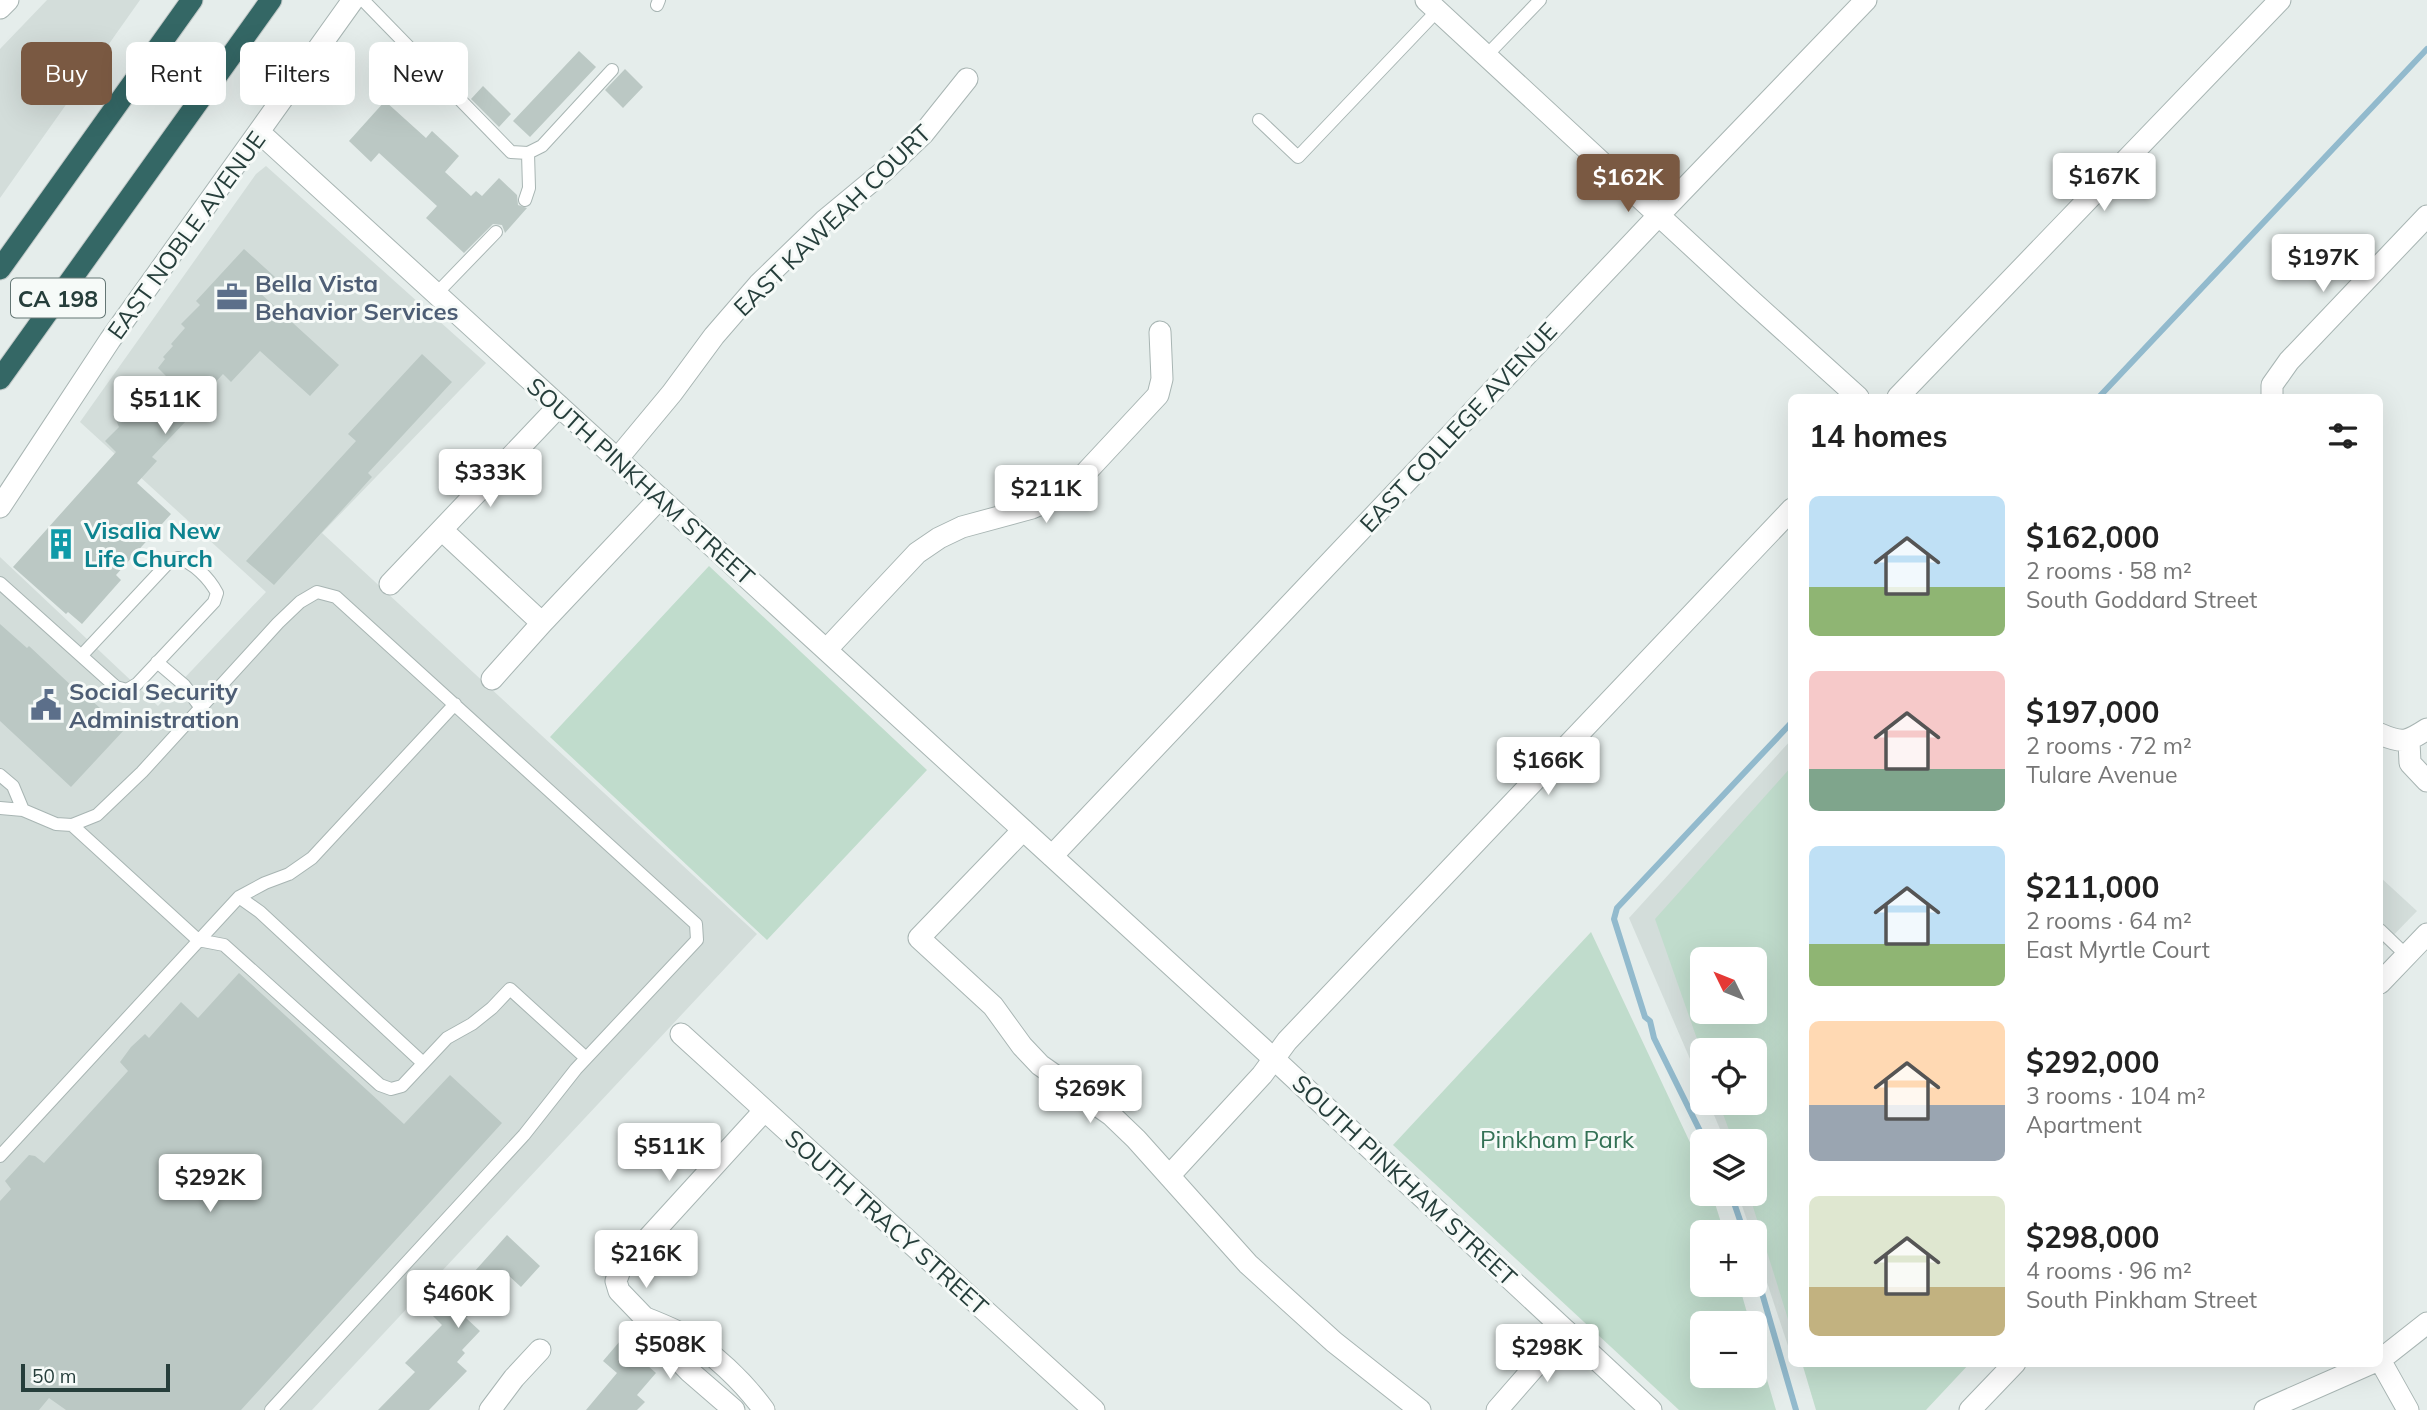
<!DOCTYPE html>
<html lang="en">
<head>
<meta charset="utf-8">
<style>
	:root { --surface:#fff; --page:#f2f2f2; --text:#222; --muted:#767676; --accent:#7a5942 }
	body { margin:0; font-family:Mulish,sans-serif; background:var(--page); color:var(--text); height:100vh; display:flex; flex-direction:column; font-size:26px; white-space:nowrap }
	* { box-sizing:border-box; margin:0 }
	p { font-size:23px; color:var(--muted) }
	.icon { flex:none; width:38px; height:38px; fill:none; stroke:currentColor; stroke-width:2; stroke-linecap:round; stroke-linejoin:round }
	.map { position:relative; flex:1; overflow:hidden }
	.drawer { position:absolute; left:1788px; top:394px; width:595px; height:973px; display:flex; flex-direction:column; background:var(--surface); border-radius:10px; box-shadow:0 7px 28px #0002 }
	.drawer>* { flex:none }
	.guide { position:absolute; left:21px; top:42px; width:665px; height:63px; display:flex; gap:14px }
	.needle { width:46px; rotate:313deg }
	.fabs { position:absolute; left:1690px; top:947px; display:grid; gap:14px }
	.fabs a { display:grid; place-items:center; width:77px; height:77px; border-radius:10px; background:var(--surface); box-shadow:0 7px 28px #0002; font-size:35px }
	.scale { position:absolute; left:21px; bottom:18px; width:149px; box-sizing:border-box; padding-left:7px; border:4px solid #263e3b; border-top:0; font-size:19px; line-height:24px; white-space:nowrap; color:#263e3b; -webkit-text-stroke:5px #f6faf8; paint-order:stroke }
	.price { position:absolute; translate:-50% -60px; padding:0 16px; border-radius:7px; background:#fff; color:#222; font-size:23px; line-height:46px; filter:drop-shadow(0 2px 4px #0008) }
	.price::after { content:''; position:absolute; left:50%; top:42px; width:21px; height:16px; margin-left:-10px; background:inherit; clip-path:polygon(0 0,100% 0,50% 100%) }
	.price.selected { background:var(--accent); color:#fff }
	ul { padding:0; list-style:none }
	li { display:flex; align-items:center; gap:21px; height:175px; padding:0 21px }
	li span { display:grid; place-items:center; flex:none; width:196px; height:140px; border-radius:10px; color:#555 }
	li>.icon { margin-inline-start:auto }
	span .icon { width:84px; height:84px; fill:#fffc; stroke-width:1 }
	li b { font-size:30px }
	h2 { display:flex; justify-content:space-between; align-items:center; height:84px; padding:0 21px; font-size:30px }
	.chip { padding:0 24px; border-radius:10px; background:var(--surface); box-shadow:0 7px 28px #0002; font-size:24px; line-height:63px }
	.chip.selected { background:var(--accent); color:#fff }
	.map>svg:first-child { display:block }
	.built { fill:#d3ddda; fill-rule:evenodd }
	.green { fill:#c0dccc; fill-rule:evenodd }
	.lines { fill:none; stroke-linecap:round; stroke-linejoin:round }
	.stream { stroke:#92bacd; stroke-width:6 }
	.building { fill:#bbc8c4 }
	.service-casing { stroke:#a8b5b3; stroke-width:14 }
	.minor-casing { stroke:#a8b5b3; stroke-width:23 }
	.tertiary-casing { stroke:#a8b5b3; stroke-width:23 }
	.motorway-casing { stroke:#c2c9c8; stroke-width:23 }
	.service { stroke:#fff; stroke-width:12 }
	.minor { stroke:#fff; stroke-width:21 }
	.tertiary { stroke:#fff; stroke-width:21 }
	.motorway { stroke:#346765; stroke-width:21 }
	.labels { text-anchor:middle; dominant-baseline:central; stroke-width:6; stroke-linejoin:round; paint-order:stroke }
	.shield { fill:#f6faf8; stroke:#647674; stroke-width:2 }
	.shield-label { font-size:23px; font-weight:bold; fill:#263e3b }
	.street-label { font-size:24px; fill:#263e3b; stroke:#f6faf8 }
	.service-label { font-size:24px; font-weight:bold; fill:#4e5e75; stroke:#f6faf8; text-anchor:start }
	.culture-label { font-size:24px; font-weight:bold; fill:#0d838f; stroke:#f6faf8; text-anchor:start }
	.park-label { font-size:24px; fill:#337155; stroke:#f6faf8 }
</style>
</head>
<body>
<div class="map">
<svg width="2427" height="1410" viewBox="0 0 2427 1410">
	<rect width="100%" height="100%" fill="#e5edeb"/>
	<path class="built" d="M47,0H140L0,198V49Z
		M266,166L486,363L322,533L757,934L312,1410H0V557L158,706L266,592L80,422L256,174Z
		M1792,739V1358L1755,1246V1232H1751L1738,1194H1755V1141H1725L1709,1103L1755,1102V1050H1703V1089L1629,918ZM1703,959H1755V1012H1703Z
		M2380,877L2417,911L2380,949Z"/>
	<path class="green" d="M709,566L927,770L767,940L550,737Z
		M1792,766V1332L1749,1194H1755V1141H1733L1719,1103L1755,1102V1050H1703V1056L1655,919ZM1703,959H1755V1012H1703Z
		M1591,932L1703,1170V1194H1712L1724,1232H1703V1284L1739,1285L1750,1323H1703V1376H1755V1339L1776,1410H1679L1393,1145Z
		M1802,1363H1970L1926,1410H1816Z"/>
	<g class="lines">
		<path class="stream" d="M2099,397L2427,49
			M1705,1141L1654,1038L1650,1021L1645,1017L1614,919L1617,908L1792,722
			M1731,1194L1744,1232
			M1755,1269L1796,1410"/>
	</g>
	<path class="building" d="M579,51L596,67L530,137L513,121Z
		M625,69L643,87L623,108L605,90Z
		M483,86L511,114L499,127L471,99Z
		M385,101L426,138L432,131L459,156L445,172L471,196L476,191L482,196L499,178L517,195L518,205L527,208L505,233L502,225L493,224L464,253L426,218L437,206L379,153L371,162L349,141Z
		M244,249L275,277L260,293L339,365L310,396L260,351L231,382L223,374L182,418L186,421L152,457L157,461L137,483L171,514L116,575L121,580L82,624L68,612L66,614L13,567L116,452L105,441L119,427L114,415L126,418L145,398L148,401L169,379L158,368L165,359L163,357L173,346L171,344L185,328L181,324L200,305L196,301Z
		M422,354L452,382L368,473L372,477L274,585L246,561L356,441L348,434Z
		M0,624L27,648L29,646L75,689L77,687L124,730L71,787L0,721Z
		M239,973L404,1124L450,1075L502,1123L241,1410H66L49,1398L39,1410H0V1201L11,1189L5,1181L29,1155L35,1156L44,1163L128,1071L120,1062L131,1047L145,1034L149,1038L181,1002L198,1018Z
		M507,1235L540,1266L521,1287L508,1275L466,1318L480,1331L462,1350L465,1353L457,1362L467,1371L429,1410H378L415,1372L405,1363L442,1325L431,1314L466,1281Z
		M620,1341L656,1373L637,1395L645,1402L637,1410H586L617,1373L603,1361Z"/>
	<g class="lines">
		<defs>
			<path id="service" d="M363,0L511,152L528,153L542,146L612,70
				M657,5L659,0
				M1487,55L1540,0
				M1259,120L1298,157L1437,11
				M525,200L529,188L528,153
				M437,293L496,232
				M0,583L116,687L127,690L137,684L214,602L217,593C209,578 194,563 178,558L168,563L82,655
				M157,662L184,685L201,708
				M0,775L13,786L23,810
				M0,808L23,810L56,824L72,825L97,815L142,772L278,623L300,602L317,592L336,597L696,924L697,940L576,1069L524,1135L271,1410
				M72,825L198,940L224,945L380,1085L391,1089L402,1086L447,1038L472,1024L492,1008L510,989L586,1058
				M239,897L260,912L423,1063
				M2380,930L2406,955
				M0,1156L239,897L265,883L289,874L312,858L455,704"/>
			<path id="minor" d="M1426,0L1746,296L1858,397
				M1898,397L2280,0
				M2272,397V385L2289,361L2427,216
				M618,458L672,393L714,336L759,284L825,220L883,172L923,134L967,79
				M442,530L542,623
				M390,584L559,406
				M827,649L917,553L939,538L962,527L1032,508L1057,497L1077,482L1158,395L1162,379L1160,332
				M492,679L542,623L660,498
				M2380,734C2403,744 2407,742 2427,729
				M2409,741L2410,763L2427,781
				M1023,830L919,938L993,1006L1022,1046L1040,1065L1111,1115L1136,1139L1248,1264L1334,1342L1420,1410
				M1052,856L1659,215L1866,0
				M681,1034L1094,1410
				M1169,1176L1262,1075L1287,1041L1792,509
				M646,1318C658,1323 671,1328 682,1334C713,1353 743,1381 764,1410
				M2380,1360L2427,1323
				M2380,1360L2408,1410
				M490,1410L514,1378L540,1350
				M734,1410L689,1371L663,1344L644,1317L619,1291L616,1281L620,1270L629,1259L764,1111
				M1497,1410L1566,1331
				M2265,1410L2372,1363"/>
			<path id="tertiary" d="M0,8L8,0
				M259,132L1274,1059L1651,1410
				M0,507L110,340L353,0
				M2380,983L2427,934
				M1970,1410L2015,1363"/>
			<path id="motorway" d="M0,269L192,0
				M0,379L271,0"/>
		</defs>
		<use href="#service" class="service-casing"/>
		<use href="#minor" class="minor-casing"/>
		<use href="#tertiary" class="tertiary-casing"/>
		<use href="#motorway" class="motorway-casing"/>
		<use href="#service" class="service"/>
		<use href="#minor" class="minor"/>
		<use href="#tertiary" class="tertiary"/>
		<use href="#motorway" class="motorway"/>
	</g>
	<defs>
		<symbol id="office-bare" viewBox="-9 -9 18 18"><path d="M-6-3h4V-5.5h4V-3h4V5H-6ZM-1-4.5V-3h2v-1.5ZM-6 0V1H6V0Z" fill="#5c6f8a" stroke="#f6faf8" stroke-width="2.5" paint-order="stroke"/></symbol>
		<symbol id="building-bare" viewBox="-9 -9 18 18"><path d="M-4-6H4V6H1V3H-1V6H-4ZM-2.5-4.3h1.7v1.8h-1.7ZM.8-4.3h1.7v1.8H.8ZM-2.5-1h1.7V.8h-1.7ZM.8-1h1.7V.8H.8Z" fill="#0f9aa8" stroke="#f6faf8" stroke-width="2.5" paint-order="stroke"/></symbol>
		<symbol id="civic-bare" viewBox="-9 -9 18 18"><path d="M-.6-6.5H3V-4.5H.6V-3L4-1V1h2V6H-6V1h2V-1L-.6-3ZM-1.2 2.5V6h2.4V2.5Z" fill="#5c6f8a" stroke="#f6faf8" stroke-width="2.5" paint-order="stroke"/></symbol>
	</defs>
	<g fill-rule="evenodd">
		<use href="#office-bare" x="210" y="275" width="44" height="44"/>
		<use href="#building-bare" x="39" y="522" width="44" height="44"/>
		<use href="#civic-bare" x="24" y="683" width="44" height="44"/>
	</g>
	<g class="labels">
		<rect class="shield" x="11" y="278.5" width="94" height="39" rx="5"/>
		<g class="shield-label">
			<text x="58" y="298">CA 198</text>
		</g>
		<g class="street-label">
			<text transform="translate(832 220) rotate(-44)">EAST KAWEAH COURT</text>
			<text transform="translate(186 235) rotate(-54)">EAST NOBLE AVENUE</text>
			<text transform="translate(1458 427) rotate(-47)">EAST COLLEGE AVENUE</text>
			<text transform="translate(641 481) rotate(42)">SOUTH PINKHAM STREET</text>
			<text transform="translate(1405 1180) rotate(43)">SOUTH PINKHAM STREET</text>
			<text transform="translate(887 1222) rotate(42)">SOUTH TRACY STREET</text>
		</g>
		<g class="service-label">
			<text x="255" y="283">Bella Vista<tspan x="255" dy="28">Behavior Services</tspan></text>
			<text x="69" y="691">Social Security<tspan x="69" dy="28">Administration</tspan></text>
		</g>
		<g class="culture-label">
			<text x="84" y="530">Visalia New<tspan x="84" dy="28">Life Church</tspan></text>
		</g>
		<g class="park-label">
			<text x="1557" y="1139">Pinkham Park</text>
		</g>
	</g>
</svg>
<div class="fabs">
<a><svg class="needle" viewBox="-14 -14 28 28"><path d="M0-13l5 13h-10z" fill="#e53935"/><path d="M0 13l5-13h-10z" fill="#767676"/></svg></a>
<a><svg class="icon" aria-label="locate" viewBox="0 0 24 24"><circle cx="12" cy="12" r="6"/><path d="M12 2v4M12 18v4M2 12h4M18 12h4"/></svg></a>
<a><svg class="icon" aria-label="layers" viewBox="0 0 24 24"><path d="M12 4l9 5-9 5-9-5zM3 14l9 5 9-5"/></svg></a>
<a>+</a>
<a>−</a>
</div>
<div class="scale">50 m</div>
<b class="price" style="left:2104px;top:213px">$167K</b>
<b class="price selected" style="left:1628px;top:214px">$162K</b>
<b class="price" style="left:2323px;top:294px">$197K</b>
<b class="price" style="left:165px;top:436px">$511K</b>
<b class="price" style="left:490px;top:509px">$333K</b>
<b class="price" style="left:1046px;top:525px">$211K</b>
<b class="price" style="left:1548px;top:797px">$166K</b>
<b class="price" style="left:1090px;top:1125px">$269K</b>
<b class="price" style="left:669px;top:1183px">$511K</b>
<b class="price" style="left:210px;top:1214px">$292K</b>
<b class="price" style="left:646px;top:1290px">$216K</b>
<b class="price" style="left:458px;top:1330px">$460K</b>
<b class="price" style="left:670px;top:1381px">$508K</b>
<b class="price" style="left:1547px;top:1384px">$298K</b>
<div class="guide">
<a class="chip selected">Buy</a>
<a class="chip">Rent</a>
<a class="chip">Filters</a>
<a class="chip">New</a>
</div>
<section class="drawer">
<h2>14 homes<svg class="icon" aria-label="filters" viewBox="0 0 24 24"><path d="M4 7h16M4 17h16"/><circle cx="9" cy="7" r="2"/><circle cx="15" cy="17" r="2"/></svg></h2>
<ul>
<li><span style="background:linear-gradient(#bfe0f5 65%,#8fb573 0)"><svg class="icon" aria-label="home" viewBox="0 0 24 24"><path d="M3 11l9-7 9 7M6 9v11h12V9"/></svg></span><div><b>$162,000</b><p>2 rooms · 58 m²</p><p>South Goddard Street</p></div></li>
<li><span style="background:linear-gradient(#f6c9c9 70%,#7fa58c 0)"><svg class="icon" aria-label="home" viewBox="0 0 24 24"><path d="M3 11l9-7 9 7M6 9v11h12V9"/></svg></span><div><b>$197,000</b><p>2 rooms · 72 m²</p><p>Tulare Avenue</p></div></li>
<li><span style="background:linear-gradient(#bfe0f5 70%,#8fb573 0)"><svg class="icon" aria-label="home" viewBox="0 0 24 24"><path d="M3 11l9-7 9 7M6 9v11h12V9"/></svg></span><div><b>$211,000</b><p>2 rooms · 64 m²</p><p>East Myrtle Court</p></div></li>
<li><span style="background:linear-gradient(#ffd9b3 60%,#9aa5b1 0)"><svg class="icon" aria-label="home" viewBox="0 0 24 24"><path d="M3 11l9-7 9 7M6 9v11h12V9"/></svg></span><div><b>$292,000</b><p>3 rooms · 104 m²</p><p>Apartment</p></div></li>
<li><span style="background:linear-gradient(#dfe7d0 65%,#c2b280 0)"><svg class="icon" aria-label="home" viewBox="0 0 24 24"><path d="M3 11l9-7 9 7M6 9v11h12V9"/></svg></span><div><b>$298,000</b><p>4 rooms · 96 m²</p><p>South Pinkham Street</p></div></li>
</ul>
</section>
</div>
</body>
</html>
